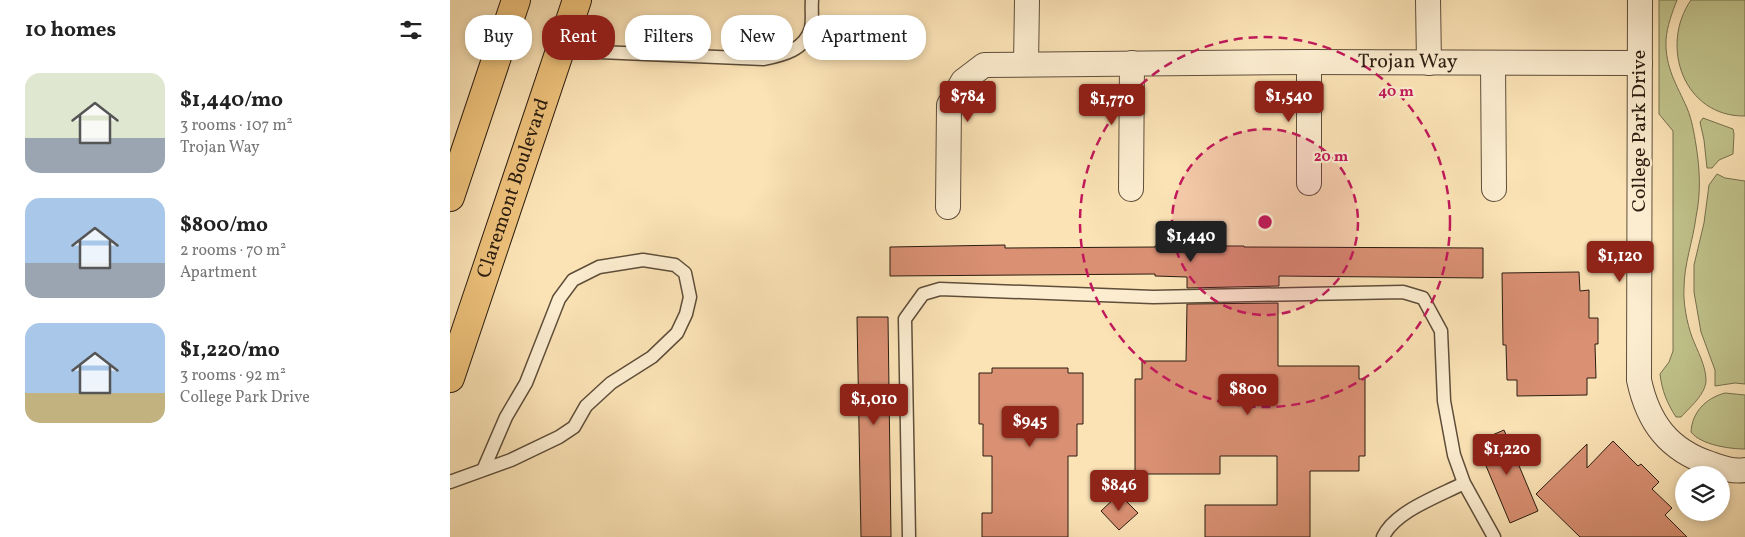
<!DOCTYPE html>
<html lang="en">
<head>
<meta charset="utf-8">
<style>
	:root { --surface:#fff; --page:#f6f6f6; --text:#222; --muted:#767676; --accent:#8f2418 }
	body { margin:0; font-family:Vollkorn,serif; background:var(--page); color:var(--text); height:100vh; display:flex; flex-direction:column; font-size:19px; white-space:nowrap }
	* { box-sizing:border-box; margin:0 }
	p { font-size:16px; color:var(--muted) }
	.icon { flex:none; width:28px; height:28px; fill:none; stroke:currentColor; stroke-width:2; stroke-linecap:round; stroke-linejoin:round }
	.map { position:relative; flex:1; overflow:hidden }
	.side { display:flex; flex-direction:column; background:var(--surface); width:450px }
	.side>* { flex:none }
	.hud { position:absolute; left:15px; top:15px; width:475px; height:45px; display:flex; gap:10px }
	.buttons { position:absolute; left:1225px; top:466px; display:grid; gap:10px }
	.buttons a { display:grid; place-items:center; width:55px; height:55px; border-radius:50%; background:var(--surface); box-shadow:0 2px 8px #0003; font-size:25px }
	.price { position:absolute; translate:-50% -42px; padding:0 11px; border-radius:5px; background:var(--accent); color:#fff; font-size:16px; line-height:32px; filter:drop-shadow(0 1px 2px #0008) }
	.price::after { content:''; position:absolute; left:50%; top:30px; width:15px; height:11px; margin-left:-8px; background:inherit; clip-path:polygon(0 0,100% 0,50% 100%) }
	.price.current { background:#222; color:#fff }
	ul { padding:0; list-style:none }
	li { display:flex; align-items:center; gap:15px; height:125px; padding:0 25px }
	li span { display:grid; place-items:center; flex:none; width:140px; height:100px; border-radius:15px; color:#555 }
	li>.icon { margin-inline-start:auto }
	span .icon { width:60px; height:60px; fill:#fffc; stroke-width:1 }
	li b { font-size:21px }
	h2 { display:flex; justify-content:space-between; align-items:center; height:60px; padding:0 25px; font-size:21px }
	.tag { padding:0 18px; border-radius:20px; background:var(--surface); box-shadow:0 2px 8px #0003; font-size:18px; line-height:45px }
	.tag.current { background:var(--accent); color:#fff }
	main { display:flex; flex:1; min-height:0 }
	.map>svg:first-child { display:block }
	.green { fill:#c1c38c; stroke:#76704e }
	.building { fill:#d99073; stroke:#2b1d11 }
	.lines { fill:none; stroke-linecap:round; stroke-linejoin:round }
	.service-casing { stroke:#5f4e3a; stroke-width:15 }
	.minor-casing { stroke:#5f4e3a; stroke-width:26 }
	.primary-casing { stroke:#2b1d11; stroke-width:30 }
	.service { stroke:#fcedd0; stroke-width:12 }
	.minor { stroke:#fcedd0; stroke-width:24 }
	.primary { stroke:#eec27b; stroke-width:28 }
	.ring { fill:none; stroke:#c2185b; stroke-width:2.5; stroke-dasharray:9 6 }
	.labels { text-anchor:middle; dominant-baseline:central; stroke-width:4.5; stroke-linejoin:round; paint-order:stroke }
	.street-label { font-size:20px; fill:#2b1d11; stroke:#fcedd0 }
	.centre { fill:#c2185b; stroke:#fcedd0; stroke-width:2.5 }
	.ring-label { font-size:15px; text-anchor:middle; font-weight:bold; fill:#c2185b; stroke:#fcedd0; stroke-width:4.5; stroke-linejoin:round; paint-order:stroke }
</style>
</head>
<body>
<main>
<section class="side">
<h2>10 homes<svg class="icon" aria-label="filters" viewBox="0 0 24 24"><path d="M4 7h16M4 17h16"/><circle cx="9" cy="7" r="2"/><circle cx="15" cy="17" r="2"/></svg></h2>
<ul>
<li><span style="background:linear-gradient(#dfe7d0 65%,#9aa5b1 0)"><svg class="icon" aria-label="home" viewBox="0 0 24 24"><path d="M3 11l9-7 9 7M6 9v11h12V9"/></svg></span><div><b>$1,440/mo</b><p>3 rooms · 107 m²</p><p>Trojan Way</p></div></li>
<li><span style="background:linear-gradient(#a9c7e8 65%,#9aa5b1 0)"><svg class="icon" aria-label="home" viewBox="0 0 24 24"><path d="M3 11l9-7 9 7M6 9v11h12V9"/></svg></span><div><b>$800/mo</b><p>2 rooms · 70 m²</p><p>Apartment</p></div></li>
<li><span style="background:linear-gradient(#a9c7e8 70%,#c2b280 0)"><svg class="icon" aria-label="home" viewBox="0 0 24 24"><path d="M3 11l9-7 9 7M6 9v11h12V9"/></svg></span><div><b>$1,220/mo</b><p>3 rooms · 92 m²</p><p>College Park Drive</p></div></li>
</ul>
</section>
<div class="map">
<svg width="1295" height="537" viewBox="0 0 1295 537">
	<rect width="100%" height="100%" fill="#fbe3b6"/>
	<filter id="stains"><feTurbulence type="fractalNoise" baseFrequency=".004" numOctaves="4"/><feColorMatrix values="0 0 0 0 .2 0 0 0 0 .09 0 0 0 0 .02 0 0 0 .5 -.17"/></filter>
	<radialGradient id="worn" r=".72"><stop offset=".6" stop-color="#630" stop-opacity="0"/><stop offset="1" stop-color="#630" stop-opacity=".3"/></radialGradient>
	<path class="green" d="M1209,0H1227C1222,13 1217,26 1216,40C1215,68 1227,85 1237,108C1242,120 1244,133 1246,145C1250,170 1251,193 1246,217C1243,241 1234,264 1234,288C1233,303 1237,323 1242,337C1247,350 1256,366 1256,380C1256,394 1240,407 1231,417H1226C1217,403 1212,391 1210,374L1219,362L1223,351V131L1209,114Z
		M1241,0H1295V116C1234,117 1209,46 1241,0Z
		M1253,118L1283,129L1284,134L1283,154L1269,160L1262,168H1257L1254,140L1250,122Z
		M1267,174L1275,178L1295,181V384L1285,383L1265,386V370L1251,332L1244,292V265L1254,223L1259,185Z
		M1275,393L1295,395V449C1280,449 1251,445 1241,432C1242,412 1256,398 1275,393Z"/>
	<path class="building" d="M555,245V248L705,247V246H794V247L1033,248V278L829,276V286L737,288V277L705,276V274L440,276V247Z
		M1129,272L1130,291L1139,290V318H1148V344H1145L1146,378H1137V395L1067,396V380H1057L1056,345H1053L1052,273Z
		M828,303V366H909V379H915V456H909V471H860V537H755V505H827V456H770V474H685V379H692V361H736L737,304Z
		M407,317H438L441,537H411Z
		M542,368H618V373H633V424H627V456H618V537H532V513H542V456H533V424H529V373H542Z
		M1054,430L1088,511L1060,523L1026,442Z
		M1163,441L1188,466L1191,464L1209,482L1202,489L1222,508L1215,515L1237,537H1130L1086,494L1137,444V468Z
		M669,494L688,513L669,530L651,511Z"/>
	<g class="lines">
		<defs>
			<path id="service" d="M112,45L149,52L314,59C333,55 355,50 361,28C363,19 361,9 362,0
				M0,482L61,460L109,437L124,427L136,406L161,383L202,357L227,333L236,314L240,297L235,273L225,265L193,260L149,267L123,280L109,299L76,383L56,417L34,468
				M459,537L455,319L473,294L490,289L703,297L953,292L973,298L991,331L994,401L1004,455L1014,483L1044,537
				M933,537C945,511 989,496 1014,483"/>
			<g id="minor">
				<path d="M978,0L979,63"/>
				<path d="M1190,0L1189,380C1198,422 1218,450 1261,464C1272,468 1283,472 1295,470"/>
				<path d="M859,62V183"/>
				<path d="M1043,63L1044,189"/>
				<path d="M576,64L577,0"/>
				<path d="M681,189L682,63"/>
				<path id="s1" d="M498,207L499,105L513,81L534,65L859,62L1190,63"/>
			</g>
			<g id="primary">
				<path d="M0,197L66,0"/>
				<path id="s2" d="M0,378L127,0"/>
			</g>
		</defs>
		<use href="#service" class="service-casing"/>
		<use href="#minor" class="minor-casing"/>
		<use href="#primary" class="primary-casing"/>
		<use href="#service" class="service"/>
		<use href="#minor" class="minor"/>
		<use href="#primary" class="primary"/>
	</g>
	<circle cx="815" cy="222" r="93" fill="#c2185b" fill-opacity=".12"/>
	<g class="ring">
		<circle cx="815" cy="222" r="93"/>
		<circle cx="815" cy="222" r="185"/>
	</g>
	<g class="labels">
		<g class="street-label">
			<text stroke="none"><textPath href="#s1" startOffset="580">Trojan Way</textPath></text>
			<text transform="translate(1190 131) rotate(-90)">College Park Drive</text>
			<text stroke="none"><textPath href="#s2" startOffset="200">Claremont Boulevard</textPath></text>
		</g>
	</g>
	<circle cx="815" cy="222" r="8" class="centre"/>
	<g class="ring-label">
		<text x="946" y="96">40 m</text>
		<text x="881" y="161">20 m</text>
	</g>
	<rect width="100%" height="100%" filter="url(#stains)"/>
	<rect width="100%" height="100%" fill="url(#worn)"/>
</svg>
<div class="buttons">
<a><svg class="icon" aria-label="layers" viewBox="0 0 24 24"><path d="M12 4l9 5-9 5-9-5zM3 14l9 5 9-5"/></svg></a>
</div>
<b class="price" style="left:518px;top:123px">$784</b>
<b class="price" style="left:839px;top:123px">$1,540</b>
<b class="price" style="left:662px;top:126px">$1,770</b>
<b class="price current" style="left:741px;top:263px">$1,440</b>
<b class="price" style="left:1170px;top:283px">$1,120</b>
<b class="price" style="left:798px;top:416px">$800</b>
<b class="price" style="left:424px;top:426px">$1,010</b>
<b class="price" style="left:580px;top:448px">$945</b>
<b class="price" style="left:1057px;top:476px">$1,220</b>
<b class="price" style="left:669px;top:512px">$846</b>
<div class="hud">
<a class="tag">Buy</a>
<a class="tag current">Rent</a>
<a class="tag">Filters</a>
<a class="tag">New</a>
<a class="tag">Apartment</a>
</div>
</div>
</main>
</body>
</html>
